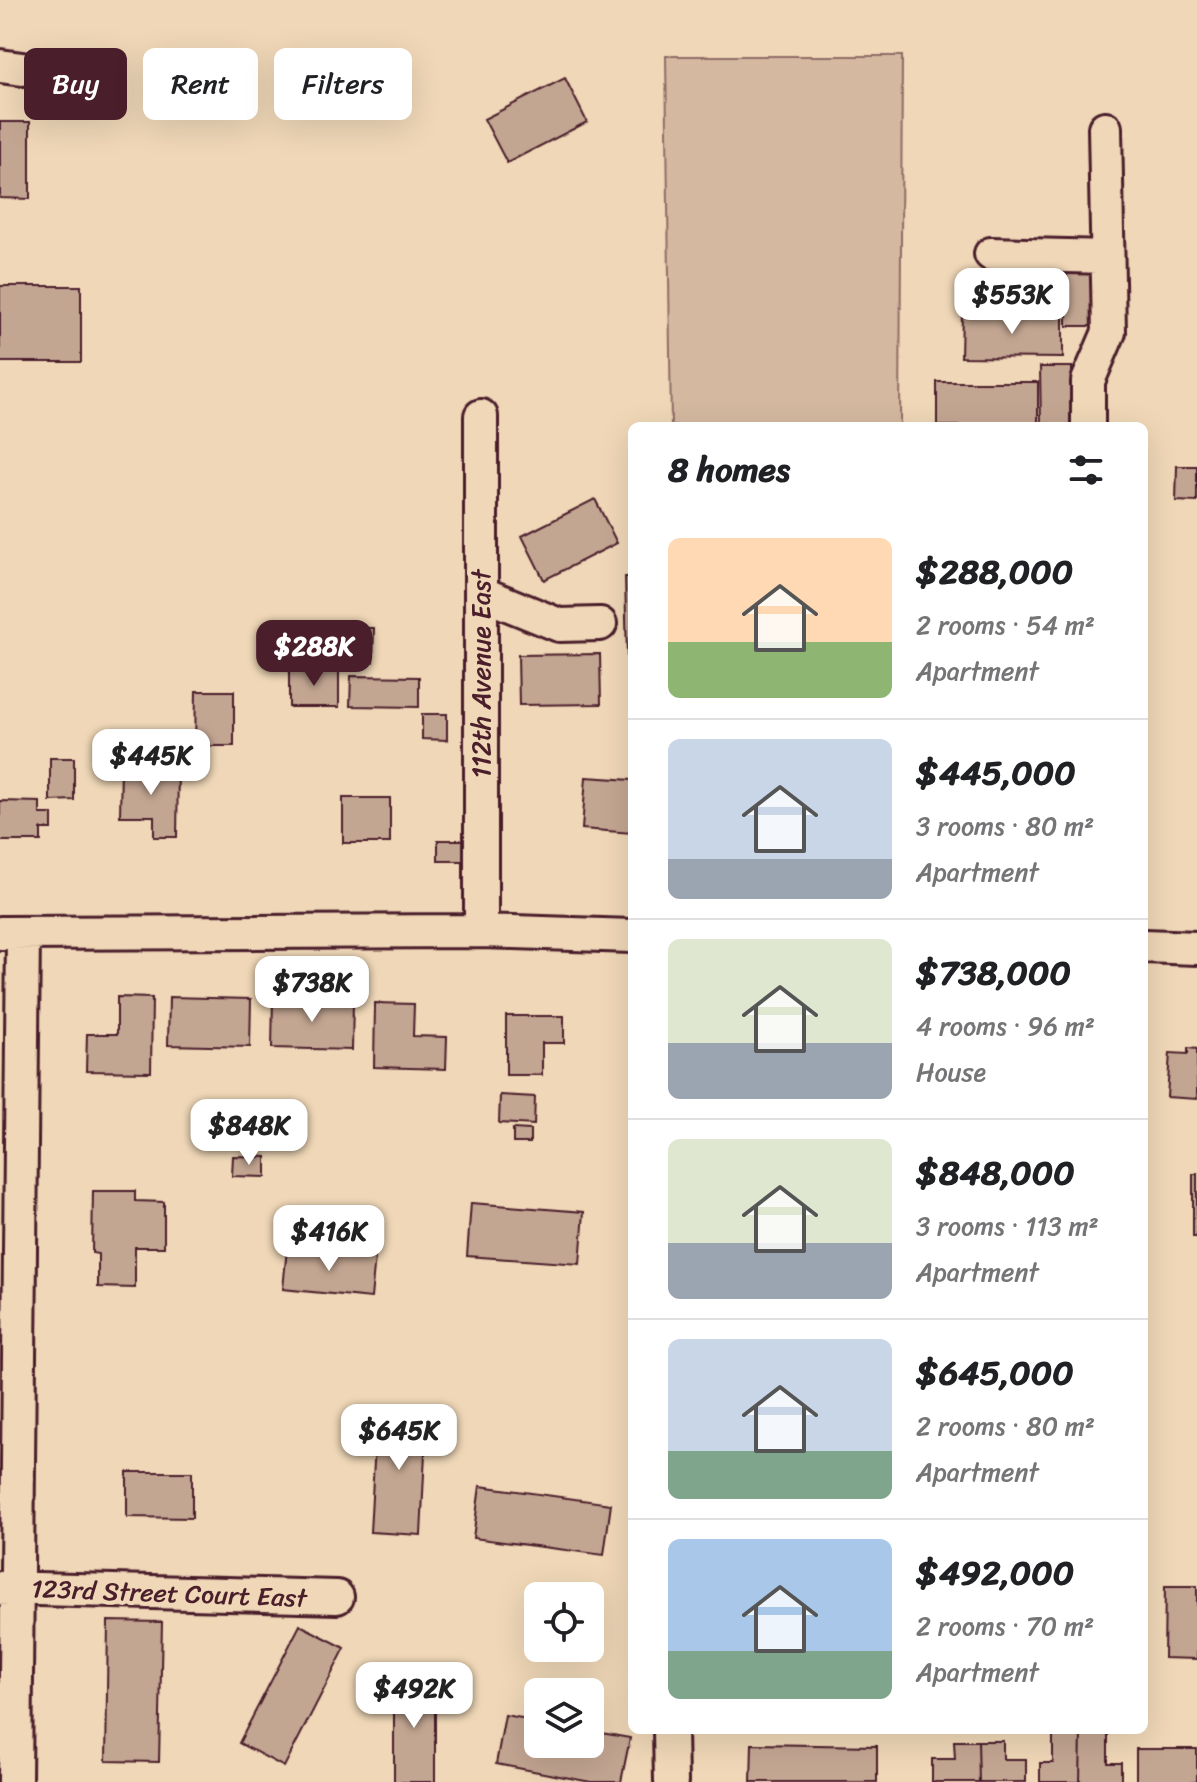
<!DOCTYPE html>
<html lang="en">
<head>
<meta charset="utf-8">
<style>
	:root { --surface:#fff; --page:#f2f2f2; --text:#202124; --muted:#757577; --line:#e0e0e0; --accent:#4a1f2b }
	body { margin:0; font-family:Sriracha,sans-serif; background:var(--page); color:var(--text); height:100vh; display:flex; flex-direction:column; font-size:30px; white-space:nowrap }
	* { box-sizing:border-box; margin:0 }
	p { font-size:26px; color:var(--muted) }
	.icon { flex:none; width:44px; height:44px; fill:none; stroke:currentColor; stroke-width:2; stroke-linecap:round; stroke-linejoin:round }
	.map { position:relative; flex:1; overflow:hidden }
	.sheet { position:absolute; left:628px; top:422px; width:520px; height:1312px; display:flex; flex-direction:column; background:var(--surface); border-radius:12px; box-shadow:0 8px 32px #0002 }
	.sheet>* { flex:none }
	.guide { position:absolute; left:24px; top:48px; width:484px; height:72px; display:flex; gap:16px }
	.fabs { position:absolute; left:524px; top:1582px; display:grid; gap:16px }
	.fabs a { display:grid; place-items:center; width:80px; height:80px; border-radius:12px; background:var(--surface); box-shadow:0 8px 32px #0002; font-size:40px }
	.price { position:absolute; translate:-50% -68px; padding:0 18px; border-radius:16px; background:#fff; color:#222; font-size:26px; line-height:52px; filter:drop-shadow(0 2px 4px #0008) }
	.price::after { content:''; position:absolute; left:50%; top:48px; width:24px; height:18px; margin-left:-12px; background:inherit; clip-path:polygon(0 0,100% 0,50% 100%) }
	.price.on { background:var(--accent); color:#fff }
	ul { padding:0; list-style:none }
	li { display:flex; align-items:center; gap:24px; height:200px; padding:0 40px }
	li+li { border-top:2px solid var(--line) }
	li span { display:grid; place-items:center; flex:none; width:224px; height:160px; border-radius:12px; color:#555 }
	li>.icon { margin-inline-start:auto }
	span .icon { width:96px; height:96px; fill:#fffc; stroke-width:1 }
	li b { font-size:34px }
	h2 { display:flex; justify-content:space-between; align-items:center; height:96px; padding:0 40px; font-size:34px }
	.tag { padding:0 28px; border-radius:12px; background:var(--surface); box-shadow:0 8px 32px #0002; font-size:28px; line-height:72px }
	.tag.on { background:var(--accent); color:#fff }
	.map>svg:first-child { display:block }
	.green { fill:#d4b9a0; stroke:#8f6c66; stroke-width:2 }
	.building { fill:#c3a692; stroke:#4a1f2b; stroke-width:2 }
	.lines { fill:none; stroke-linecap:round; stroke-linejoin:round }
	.minor-casing { stroke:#4a1f2b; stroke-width:38 }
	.minor { stroke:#efd7b7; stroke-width:32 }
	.labels { text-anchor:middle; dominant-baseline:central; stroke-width:8; stroke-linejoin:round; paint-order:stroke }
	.street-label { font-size:26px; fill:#4a1f2b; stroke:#efd7b7 }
</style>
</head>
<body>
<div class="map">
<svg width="1197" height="1782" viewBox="0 0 1197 1782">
	<rect width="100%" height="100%" fill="#efd7b7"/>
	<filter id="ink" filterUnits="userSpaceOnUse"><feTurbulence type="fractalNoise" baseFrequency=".0125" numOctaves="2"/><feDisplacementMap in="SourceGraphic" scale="16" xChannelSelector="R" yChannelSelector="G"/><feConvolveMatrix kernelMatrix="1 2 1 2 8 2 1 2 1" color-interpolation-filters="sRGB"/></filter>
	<g filter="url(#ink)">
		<path class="green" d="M666,56H902L900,426H671Z"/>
		<path class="building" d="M565,78L587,122L507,163L484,119Z
			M0,122H30V199L0,198Z
			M1067,264H1098L1099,326H1067Z
			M0,286H81V362H0Z
			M962,313L1063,314V358L961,357Z
			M1040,367H1072V426H1041Z
			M937,382H1038V426H937Z
			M1177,466H1197V502L1176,501Z
			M595,499L617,543L544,580L522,536Z
			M625,577H632V658H627Z
			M344,628H374L373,662L343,661Z
			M600,654L601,704L519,705L518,655Z
			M289,669H339V707H289Z
			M351,676L419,677V707L350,706Z
			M196,691H234V746H195Z
			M422,714H447V740L422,739Z
			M50,758H74V800L50,801Z
			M121,767L178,768L177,837H154V816H120Z
			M586,777L632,780V833L582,829Z
			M343,798H390V843H343Z
			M0,801L40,802V814H52V829H41V841H0Z
			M438,840H465V861H438Z
			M117,997L152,998L151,1072L86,1071L87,1034H117Z
			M169,997L251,999L250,1047L168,1045Z
			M273,998L353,1000L352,1050L272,1048Z
			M375,1003L414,1004L413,1036L447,1037L446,1069L374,1067Z
			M506,1016H564V1043H542V1075H506Z
			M1188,1048L1197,1049V1099L1167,1097L1170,1053L1188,1054Z
			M500,1095L535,1097L534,1125L499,1123Z
			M265,1124H279L278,1145L264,1144Z
			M513,1129L530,1130V1143H513Z
			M227,1132H250V1147H227Z
			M233,1156L266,1157V1177L232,1176Z
			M1193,1174H1197V1237H1193Z
			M93,1191H135V1201L164,1202V1247H135V1288L98,1287V1254L92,1253Z
			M471,1203L584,1212L580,1264L467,1256Z
			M287,1248L375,1257L371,1298L283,1289Z
			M377,1409L427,1412L421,1535L370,1532Z
			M127,1472H192V1518L127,1517Z
			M480,1486L611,1504L604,1555L473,1538Z
			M1165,1586H1197V1659L1164,1658Z
			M108,1621L162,1622L159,1762L106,1761Z
			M300,1625L345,1648L284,1767L239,1743Z
			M394,1679H435V1782H394Z
			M505,1715L538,1721V1744H590V1731L630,1738L621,1782H591L496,1764Z
			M1053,1732H1081L1080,1782H1040V1763H1053Z
			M1081,1732H1108V1763H1121V1782H1080Z
			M954,1741H978L979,1782H932V1759H955Z
			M978,1741H1003V1759H1026V1782H979Z
			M752,1744L877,1746V1782H751Z
			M1136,1749H1197V1782H1136Z"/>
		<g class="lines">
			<defs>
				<path id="minor" d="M0,66L22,69
					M991,254L1107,257
					M1088,426V381L1109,332L1105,128
					M481,593L559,625L600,624
					M481,931V416
					M0,933L481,931L632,936
					M1144,946L1197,948
					M0,1588L337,1597
					M670,1730L671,1782
					M15,1782L23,933"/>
			</defs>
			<use href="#minor" class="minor-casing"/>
			<use href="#minor" class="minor"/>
		</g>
	</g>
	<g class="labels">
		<g class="street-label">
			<text transform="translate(481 674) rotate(-90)">112th Avenue East</text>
			<text transform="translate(169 1593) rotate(2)">123rd Street Court East</text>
		</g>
	</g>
</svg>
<div class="fabs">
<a><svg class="icon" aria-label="locate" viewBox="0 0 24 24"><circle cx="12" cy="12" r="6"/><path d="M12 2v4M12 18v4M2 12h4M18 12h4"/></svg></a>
<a><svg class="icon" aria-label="layers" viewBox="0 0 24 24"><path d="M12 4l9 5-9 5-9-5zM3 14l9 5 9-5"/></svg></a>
</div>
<b class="price" style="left:1012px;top:336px">$553K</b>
<b class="price on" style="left:314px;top:688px">$288K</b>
<b class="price" style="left:151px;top:797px">$445K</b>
<b class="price" style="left:312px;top:1024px">$738K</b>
<b class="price" style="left:249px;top:1167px">$848K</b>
<b class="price" style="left:329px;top:1273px">$416K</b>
<b class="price" style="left:399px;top:1472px">$645K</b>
<b class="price" style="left:414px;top:1730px">$492K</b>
<div class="guide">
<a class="tag on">Buy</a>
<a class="tag">Rent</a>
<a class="tag">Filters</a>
</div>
<section class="sheet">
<h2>8 homes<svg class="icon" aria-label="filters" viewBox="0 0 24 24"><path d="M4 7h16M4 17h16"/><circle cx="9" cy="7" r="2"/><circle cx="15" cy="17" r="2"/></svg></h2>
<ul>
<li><span style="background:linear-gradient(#ffd9b3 65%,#8fb573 0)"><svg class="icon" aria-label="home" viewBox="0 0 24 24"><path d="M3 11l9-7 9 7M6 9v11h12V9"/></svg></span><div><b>$288,000</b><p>2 rooms · 54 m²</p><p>Apartment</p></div></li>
<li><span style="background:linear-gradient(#c9d6e8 75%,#9aa5b1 0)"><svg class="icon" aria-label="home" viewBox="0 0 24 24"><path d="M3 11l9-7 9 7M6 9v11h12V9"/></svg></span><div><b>$445,000</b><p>3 rooms · 80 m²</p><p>Apartment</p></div></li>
<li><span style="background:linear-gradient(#dfe7d0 65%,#9aa5b1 0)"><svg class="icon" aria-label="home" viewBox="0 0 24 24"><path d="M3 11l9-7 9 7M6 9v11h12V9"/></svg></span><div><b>$738,000</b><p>4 rooms · 96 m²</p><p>House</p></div></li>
<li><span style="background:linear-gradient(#dfe7d0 65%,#9aa5b1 0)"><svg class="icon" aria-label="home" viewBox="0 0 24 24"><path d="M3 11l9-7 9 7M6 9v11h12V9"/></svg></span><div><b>$848,000</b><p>3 rooms · 113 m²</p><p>Apartment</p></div></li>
<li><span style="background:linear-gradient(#c9d6e8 70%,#7fa58c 0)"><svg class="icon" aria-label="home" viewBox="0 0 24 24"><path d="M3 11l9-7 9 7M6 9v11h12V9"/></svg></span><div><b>$645,000</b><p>2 rooms · 80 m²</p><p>Apartment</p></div></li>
<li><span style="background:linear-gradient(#a9c7e8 70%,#7fa58c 0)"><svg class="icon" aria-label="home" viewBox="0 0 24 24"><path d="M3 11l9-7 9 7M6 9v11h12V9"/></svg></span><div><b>$492,000</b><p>2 rooms · 70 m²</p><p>Apartment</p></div></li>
</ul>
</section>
</div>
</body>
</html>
